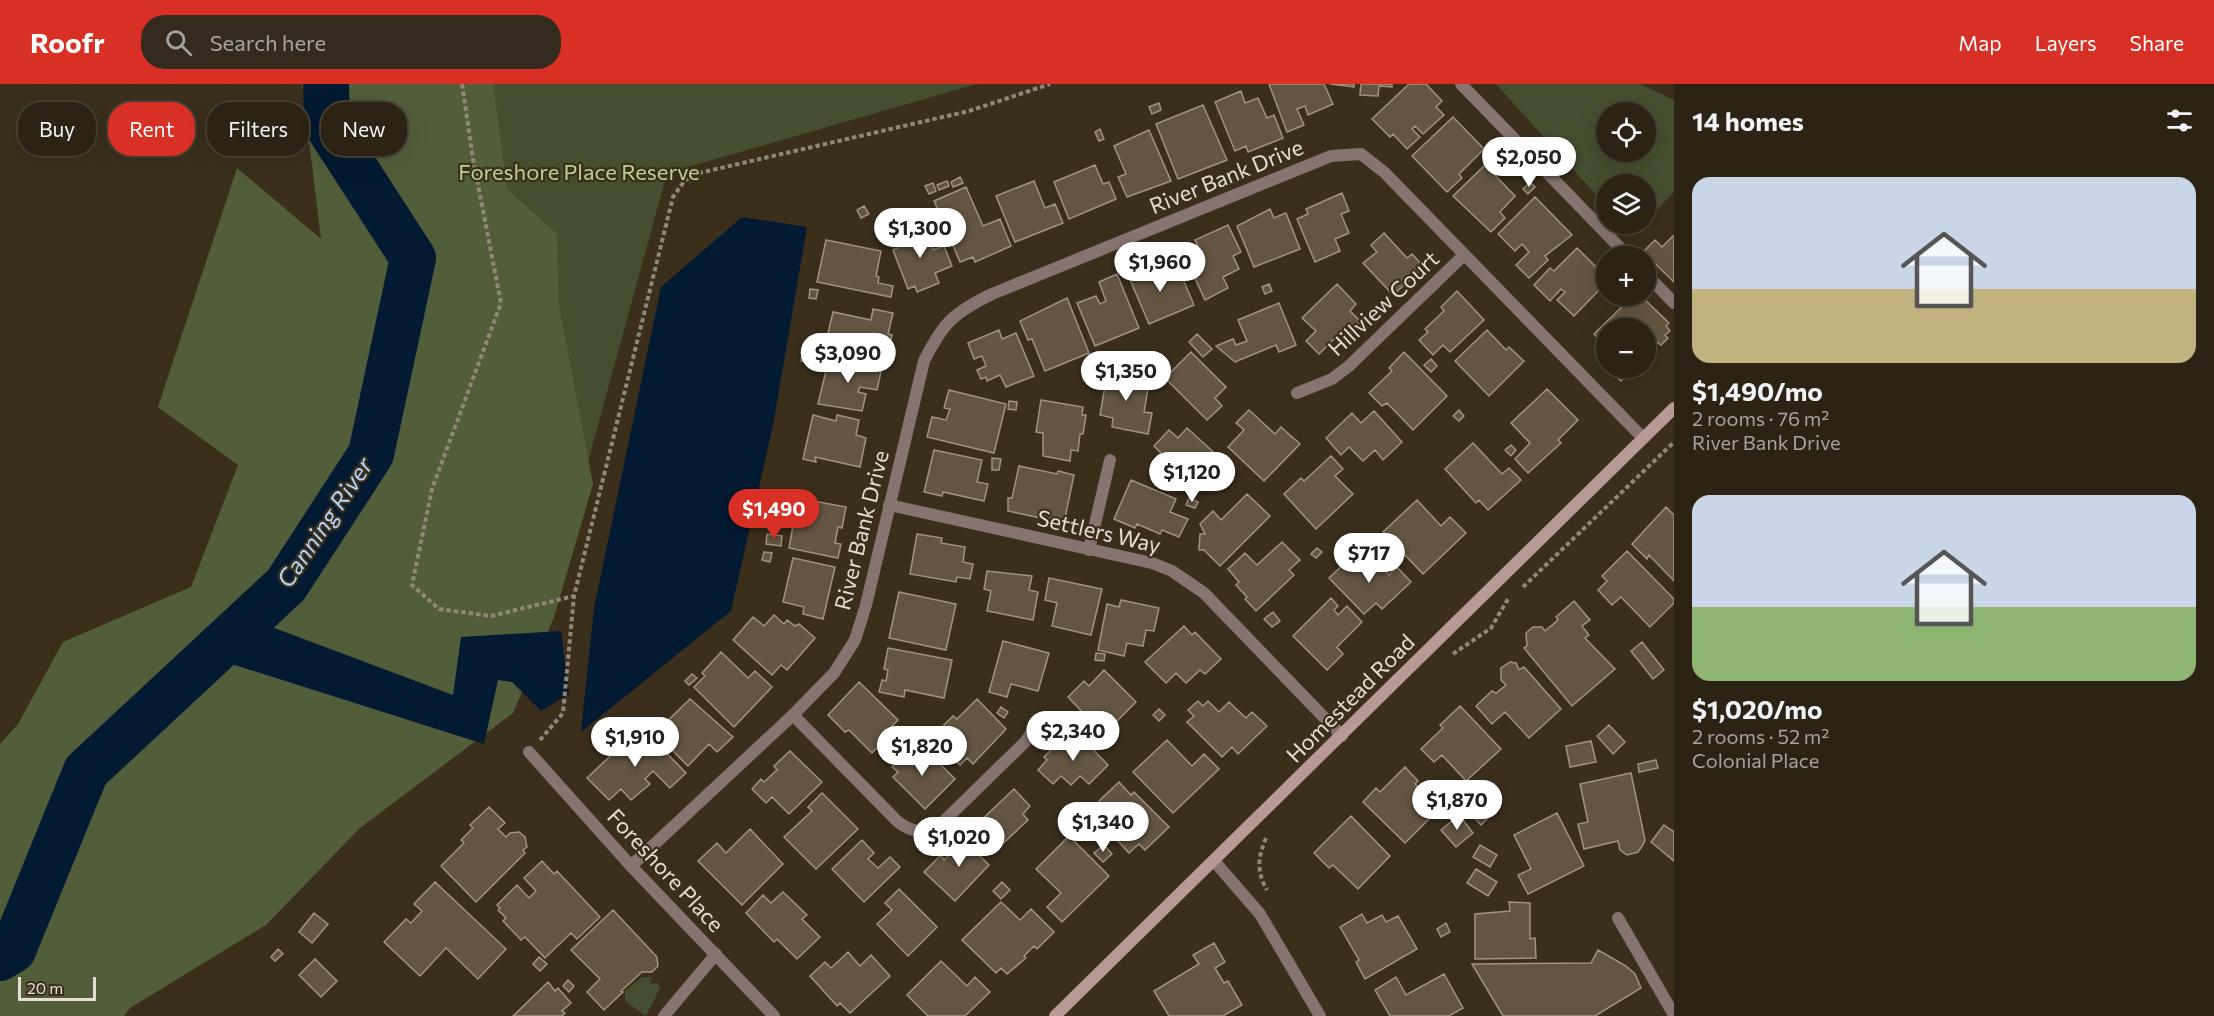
<!DOCTYPE html>
<html lang="en">
<head>
<meta charset="utf-8">
<style>
	:root { --surface:#2c2315; --page:#342b1e; --text:#f1f3f6; --muted:#a6a4a0; --line:#484034; --accent:#d93025 }
	body { margin:0; font-family:Commissioner,sans-serif; background:var(--page); color:var(--text); height:100vh; display:flex; flex-direction:column; font-size:22px; white-space:nowrap }
	* { box-sizing:border-box; margin:0 }
	p { font-size:20px; color:var(--muted) }
	.icon { flex:none; width:33px; height:33px; fill:none; stroke:currentColor; stroke-width:2; stroke-linecap:round; stroke-linejoin:round }
	.map { position:relative; flex:1; overflow:hidden }
	.panel { display:flex; flex-direction:column; background:var(--surface); width:540px }
	.panel>* { flex:none }
	.banner { position:absolute; left:18px; top:18px; width:570px; height:54px; display:flex; gap:12px }
	.buttons { position:absolute; left:1596px; top:18px; display:grid; gap:12px }
	.buttons a { display:grid; place-items:center; width:60px; height:60px; border-radius:50%; background:var(--surface); box-shadow:0 6px 24px #0002,0 0 0 2px var(--line); font-size:30px }
	.scale { position:absolute; left:18px; bottom:15px; width:78px; box-sizing:border-box; padding-left:6px; border:3px solid #e6ded3; border-top:0; font-size:16px; line-height:21px; white-space:nowrap; color:#e6ded3; -webkit-text-stroke:4px #3b2f1c; paint-order:stroke }
	.price { position:absolute; translate:-50% -51px; padding:0 14px; border-radius:21px; background:#fff; color:#222; font-size:20px; line-height:39px; filter:drop-shadow(0 2px 3px #0008) }
	.price::after { content:''; position:absolute; left:50%; top:36px; width:18px; height:14px; margin-left:-9px; background:inherit; clip-path:polygon(0 0,100% 0,50% 100%) }
	.price.selected { background:var(--accent); color:#fff }
	ul { padding:0; list-style:none }
	li { display:grid; align-content:center; gap:12px; height:318px; padding:0 18px }
	li span { display:grid; place-items:center; height:186px; border-radius:18px; color:#555 }
	li>.icon { margin-inline-start:auto }
	span .icon { width:108px; height:108px; fill:#fffc; stroke-width:1 }
	li b { font-size:26px }
	h2 { display:flex; justify-content:space-between; align-items:center; height:72px; padding:0 18px; font-size:26px }
	.chip { padding:0 21px; border-radius:24px; background:var(--surface); box-shadow:0 6px 24px #0002,0 0 0 2px var(--line); font-size:21px; line-height:54px }
	.chip.selected { background:var(--accent); color:#fff }
	header { display:flex; align-items:center; gap:36px; box-sizing:border-box; height:84px; padding:0 30px; background:var(--accent); color:#fff }
	header strong { font-size:28px }
	nav { display:flex; gap:33px; margin-inline-start:auto; font-size:21px }
	.search { width:420px; height:54px; background:var(--page); display:flex; align-items:center; gap:15px; box-sizing:border-box; padding:0 21px; border-radius:24px; color:var(--muted); font-size:22px }
	main { display:flex; flex:1; min-height:0 }
	.map>svg:first-child { display:block }
	.green { fill:#454f2f; fill-rule:evenodd }
	.forest { fill:#525e3a }
	.water { fill:#021a32 }
	.lines { fill:none; stroke-linecap:round; stroke-linejoin:round }
	.river { stroke:#021a32; stroke-width:46 }
	.building { fill:#645542; stroke:#a2927e; stroke-width:1.5 }
	.path { stroke:#918778; stroke-width:4; stroke-dasharray:4.5 3; stroke-linecap:butt }
	.street { stroke:#877470; stroke-width:12 }
	.secondary { stroke:#b89993; stroke-width:12 }
	.labels { text-anchor:middle; dominant-baseline:central; stroke-width:4.5; stroke-linejoin:round; paint-order:stroke }
	.park-label { font-size:22px; fill:#bbd192; stroke:#3b2f1c }
	.street-label { font-size:22px; fill:#e6ded3; stroke:#3b2f1c }
	.water-label { font-size:24px; font-style:italic; fill:#b0d6fe; stroke:#3b2f1c }
</style>
</head>
<body>
<header>
<strong>Roofr</strong>
<div class="search"><svg class="icon" aria-label="search" viewBox="0 0 24 24"><circle cx="10" cy="10" r="6"/><path d="M15 15l6 6"/></svg>Search here</div>
<nav><a>Map</a><a>Layers</a><a>Share</a></nav>
</header>
<main>
<div class="map">
<svg width="1674" height="932" viewBox="0 0 1674 932">
	<rect width="100%" height="100%" fill="#3b2f1c"/>
	<path class="green" d="M476,0H977L667,89L555,498Z
		M1496,0H1640L1674,16V108L1646,137V100H1606V122ZM1646,28V68H1606V28Z
		M642,893H652L650,900L658,899L660,904L646,932L625,917V907Z"/>
	<path class="forest" d="M302,0H493L507,105L557,150L559,221L593,400L554,533L513,629L360,744L266,841L130,924L124,932H0V660L18,640L63,558L191,503L238,381L158,323L237,84L321,155Z"/>
	<path class="water" d="M742,133L807,143L773,341L731,527L581,648L594,524L661,203Z
		M261,539L453,611L461,553L561,547L569,610L541,627L512,598L498,596L484,660L219,576Z"/>
	<g class="lines">
		<path class="river" d="M0,874L13,866L86,687L286,501L371,370L413,174L327,41L326,0"/>
	</g>
	<path class="building" d="M1269,0H1324L1333,20L1308,31L1305,22L1297,25L1304,41L1287,48Z
		M1330,0H1354V3Z
		M1361,0H1392V3L1379,2L1378,12L1360,11Z
		M1409,0H1426L1442,17L1436,23L1444,31L1423,50L1415,42L1412,45L1420,53L1407,65L1393,50L1390,53L1372,35Z
		M1241,7L1245,19L1258,14L1267,34L1274,31L1283,54L1248,68L1246,62L1235,67L1215,18Z
		M1159,19L1161,26L1152,30L1149,23Z
		M1203,21L1227,76L1178,95L1156,40Z
		M1453,33L1484,65L1459,90L1462,94L1447,108L1412,72Z
		M1100,45L1104,55L1099,57L1095,48Z
		M1149,46L1171,97L1127,113L1118,93L1126,90L1114,62Z
		M1095,81L1103,100L1109,98L1116,115L1069,135L1054,98Z
		M1485,81L1515,112L1500,128L1505,134L1491,148L1453,112Z
		M960,93L963,99L953,103L951,98Z
		M947,97L949,102L939,106L937,101Z
		M1034,97L1045,124L1055,120L1063,139L1015,158L996,112Z
		M1530,98L1535,103L1528,110L1523,105Z
		M933,99L936,107L929,110L925,102Z
		M966,103L983,142L1000,135L1011,162L975,178L973,173L960,178L934,117Z
		M1342,109L1349,127L1341,130L1349,149L1335,155L1340,167L1315,178L1297,135L1308,130L1306,125Z
		M1535,113L1572,151L1545,172L1548,176L1529,194L1516,181L1529,168L1522,160L1515,167L1498,150Z
		M864,122L869,130L861,134L857,126Z
		M1270,125L1274,134L1286,129L1300,165L1254,183L1237,142Z
		M923,141L933,166L944,162L952,182L935,189L939,199L917,208L915,202L908,205L893,166L898,164L894,153Z
		M1228,141L1241,168L1233,172L1239,185L1223,193L1228,204L1205,216L1185,173L1200,167L1195,156Z
		M1384,149L1407,174L1412,170L1424,183L1393,211L1363,179L1377,168L1371,161Z
		M1673,152H1674V198L1643,168L1655,156L1662,163Z
		M826,156L881,167L876,192L879,193L878,199L893,202L891,213L817,198Z
		M1577,164L1606,193V199L1574,232L1557,216L1565,208L1561,205L1550,217L1534,201L1550,184L1554,187Z
		M1139,178L1147,196L1152,193L1155,199L1165,195L1162,188L1177,181L1194,221L1149,240L1125,184Z
		M1117,190L1139,244L1095,262L1077,219L1096,212L1100,220L1106,217L1099,198Z
		M1269,200L1272,207L1265,210L1262,203Z
		M1337,200L1356,220L1350,227L1361,238L1344,254L1340,249L1319,270L1306,257L1316,247L1302,234Z
		M810,205L818,206L816,215L809,214Z
		M1457,207L1484,236L1450,268L1443,261L1433,271L1419,256L1428,248L1425,245L1444,227L1441,223Z
		M1633,212H1641L1669,239L1666,242L1670,247L1665,251L1668,254L1661,261L1657,258L1654,262L1647,255L1646,257V244H1606V263L1594,250Z
		M1067,214L1089,269L1045,287L1032,255L1028,256L1020,237Z
		M1279,219L1296,261L1279,268L1276,261L1235,278L1216,262L1233,255L1236,261L1247,257L1238,236Z
		M873,225L893,229L888,250L892,251L889,264L885,263L882,274L825,262L833,228L871,236Z
		M999,246L1002,255L1016,249L1034,292L1006,303L1000,291L987,297L986,293L981,295L977,286L986,282L982,272L974,275L968,259Z
		M1487,246L1506,266L1509,263L1524,277L1489,312L1455,277Z
		M1197,250L1212,265L1203,273L1189,258Z
		M803,263L814,265L811,279L801,277Z
		M1191,268L1226,303L1215,314L1222,322L1207,336L1165,294Z
		M1404,268L1447,312L1413,346L1387,319L1382,322L1369,309L1392,287L1389,284Z
		M829,274L882,283L877,306L860,303L858,308L866,310L862,327L818,320Z
		M1431,275L1437,282L1431,288L1424,281Z
		M1108,284L1142,291L1140,304L1148,305L1144,328L1152,329L1148,350L1112,343L1113,334L1100,331Z
		M1607,284H1635L1621,297Z
		M1547,305L1578,336L1558,356L1561,359L1528,389L1515,375L1530,359L1511,339Z
		M949,306L1006,320L994,369L927,353L932,333L946,336L950,325L944,324Z
		M1041,316L1083,323L1082,331H1086L1083,350H1080L1078,367L1071,366L1070,377L1043,372V349L1036,348Z
		M1009,317L1017,318L1016,326L1008,325Z
		M1249,326L1275,350L1281,343L1300,360L1264,397L1228,363L1244,346L1236,339Z
		M1459,326L1464,332L1459,337L1453,332Z
		M1374,327L1402,358L1383,376L1375,366L1363,377L1349,363L1341,371L1326,354L1352,329L1361,339Z
		M813,331L836,337L837,331L859,336L856,351L866,354L860,383L815,373L816,378L803,375Z
		M1187,344L1220,374L1191,406L1156,374L1161,369L1154,362L1169,346L1178,354Z
		M1473,359L1502,390L1509,384L1521,396L1488,426L1479,416L1476,419L1445,385Z
		M1511,361L1516,366L1511,372L1505,366Z
		M934,366L982,376L977,398L988,400L984,417L943,408L942,412L924,408Z
		M1331,372L1343,385L1335,392L1353,410L1316,445L1284,410L1301,394L1304,397Z
		M992,374L1001,375L999,386H992Z
		M1019,382L1057,390L1058,387L1074,391L1064,439L1008,427V414H1012Z
		M1131,396L1176,415L1170,428L1188,435L1179,453L1162,446L1160,450L1137,440L1135,444L1114,435Z
		M1247,410L1270,432L1220,482L1204,466H1199L1200,450H1205L1200,440L1213,427L1221,436Z
		M798,414L846,423L842,444L838,443L835,459L841,460L838,474L789,464Z
		M1189,414L1198,418L1195,424L1186,421Z
		M1417,416L1441,442L1450,433L1466,449L1423,490L1383,448Z
		M1666,423L1674,431V497L1649,471L1647,475L1632,460Z
		M767,450L782,452L781,462L766,460Z
		M917,450L942,454L941,459L965,463L963,478L973,480L970,495L957,493L956,498L910,490Z
		M1282,458L1300,476L1289,486L1294,491L1256,527L1245,515L1247,513L1236,501L1239,498L1228,485L1245,469L1257,481Z
		M1317,464L1322,468L1316,474L1311,470Z
		M1627,467L1674,515V519L1650,543L1621,513L1612,521L1598,506L1607,497L1602,492Z
		M764,468L772,469L770,478L762,476Z
		M1372,472L1389,491L1397,483L1411,498L1382,525L1376,519L1364,530L1329,494L1351,473L1361,483Z
		M793,474L835,483L823,535L803,530L804,523L783,518Z
		M987,487L1032,492L1029,506L1038,508L1033,536L987,527L991,507L984,505Z
		M1049,494L1102,505L1091,551L1052,542L1057,519L1045,516Z
		M899,508L956,520L946,566L889,554Z
		M1331,514L1338,522L1334,526L1338,531L1347,522L1362,538L1337,563L1343,570L1327,586L1293,552Z
		M1121,516L1159,524L1154,547L1146,546L1143,562L1127,559L1124,572L1098,566L1107,520L1119,523Z
		M1574,517L1590,536L1582,542L1589,551L1585,554L1615,585L1572,622L1524,564L1527,562L1526,549L1533,543H1542L1545,547L1558,536L1556,533Z
		M1273,528L1280,537L1272,543L1264,535Z
		M774,531L784,540L787,536L795,542L799,540L815,554L787,586L781,581L772,591L733,556L753,533L764,542Z
		M1184,542L1192,551L1195,548L1221,575L1205,590L1200,586L1186,599L1176,589L1166,599L1145,578Z
		M1003,557L1049,569L1038,607L1011,600L1007,613L989,608Z
		M1642,558L1664,586L1653,595L1631,567Z
		M888,564L952,576L944,614L905,606L904,613L879,608L882,596L886,597L888,586L884,585Z
		M721,568L748,594L755,587L772,603L734,643L694,603L705,592L702,589Z
		M1096,569L1105,570L1104,577L1095,576Z
		M1510,578L1516,579L1519,586L1524,583L1561,625L1529,654L1505,628L1492,640L1476,622L1492,607L1496,609L1506,601L1501,596V584Z
		M1104,586L1136,618L1108,646L1092,630L1088,634L1068,613L1084,597L1089,602Z
		M692,590L697,594L689,601L685,597Z
		M859,598L898,636L887,647L890,651L872,669L849,646L845,648L828,631Z
		M690,615L733,653L717,668L709,660L688,682L655,649Z
		M977,615L1006,645L973,680L967,674L960,681L944,665L953,656L941,644L953,632L957,635Z
		M1198,617L1203,622L1208,617L1219,628L1229,618L1246,634L1252,628L1267,642L1238,670L1232,663L1222,673L1187,638L1194,632L1188,626Z
		M1460,622L1501,665L1466,697L1442,671L1434,678L1421,665L1443,644L1440,641Z
		M1001,623L1008,628L1004,634L997,629Z
		M1159,625L1165,631L1159,637L1153,631Z
		M1609,641L1625,658L1613,670L1597,652Z
		M643,645L686,689L670,704L653,687L645,695L650,700L631,716L621,705L609,716L587,694L628,655L630,657Z
		M1078,650L1108,681L1089,700L1080,692L1071,701L1061,692L1053,700L1038,686L1047,676L1044,673L1062,655L1068,660Z
		M1167,656L1192,682L1204,670L1219,685L1173,729L1133,688Z
		M1591,657L1596,678L1570,683L1566,662Z
		M923,663L955,695L925,725L893,693L898,688L892,683L906,669L911,675Z
		M790,667L822,698L789,730L772,713L766,719L752,705L761,695L764,698L777,686L774,682Z
		M1656,676L1658,684L1639,688L1638,680Z
		M1405,683L1418,697L1415,700L1433,718L1427,723L1434,730L1405,759L1363,718L1376,704L1380,708Z
		M1631,689L1645,756L1643,761L1638,768L1627,771L1620,766L1618,757L1584,765L1578,740L1588,738L1580,700Z
		M1119,698L1131,711L1134,708L1169,743L1145,766L1139,760L1129,769L1116,755L1127,745L1099,717Z
		M1014,705L1030,722L1023,730L1028,736L997,765L975,742Z
		M822,709L858,745L816,785L784,753L812,727L808,723Z
		M1482,711L1496,726L1481,741L1466,725Z
		M489,723L505,739L498,745L506,753L510,749L519,748L525,753L527,763L523,766L525,769L476,818L441,782L464,759L461,756L473,744L470,741Z
		M1557,729L1584,782L1528,810L1518,791L1531,785L1514,751Z
		M1459,731L1473,749L1456,763L1441,746Z
		M1351,732L1390,772L1358,805L1333,781L1329,784L1314,769Z
		M1664,741L1674,748V777L1651,758Z
		M750,745L783,780L742,821L698,777L717,759L726,769Z
		M970,749L986,764L979,771L989,781L955,817L924,788L941,771L944,776Z
		M1069,752L1109,792L1062,838L1047,823L1061,809L1036,785Z
		M862,756L874,769L868,775L878,784L890,773L900,783L864,818L832,785Z
		M1104,761L1112,770L1103,778L1094,769Z
		M1480,761L1497,771L1490,783L1473,773Z
		M542,777L554,790L557,787L600,833L577,855L571,849L545,874L525,853L521,856L503,837L506,834L498,826L500,824L497,821L517,801L529,814L536,807L524,794Z
		M1476,785L1497,798L1488,812L1467,799Z
		M435,798L506,865L478,895L446,864L420,892L384,858L406,835L411,839L422,827L414,820Z
		M1002,798L1010,806L1001,815L993,807Z
		M899,805L937,843L908,872L877,840L892,826L885,819Z
		M783,808L807,831L802,835L820,853L797,875L777,855L774,858L746,829L763,811L771,819Z
		M1001,818L1020,836L1031,825L1054,848L1037,865L1034,862L1024,872L1026,874L1007,890L1001,884L996,889L962,856Z
		M1509,818L1530,819V855L1535,854L1536,874L1475,875V830L1510,827Z
		M613,826L657,873L658,882L652,888H642L621,907L623,908L604,926L587,908L600,895L571,866Z
		M314,829L328,840L312,859L299,848Z
		M1362,830L1367,839L1382,831L1386,838L1398,832L1417,865L1365,895L1356,878L1359,876L1340,843Z
		M1446,839L1450,848L1441,853L1437,845Z
		M1214,859L1225,878L1215,884L1224,899L1228,897L1242,921L1223,932H1169L1154,907L1199,880L1193,871Z
		M278,865L283,870L275,877L271,873Z
		M1598,866L1626,882L1635,890L1641,904L1595,932H1503L1472,880L1591,879Z
		M848,868L860,882L871,871L890,892L850,929L840,919L837,922L810,892L825,878L831,884Z
		M539,873L547,880L540,887L533,880Z
		M315,875L337,897L321,913L299,891Z
		M941,877L967,902L975,893L990,908L965,932H928L907,911Z
		M1444,890L1463,924L1449,932H1390L1375,906L1396,893L1406,911Z
		M568,896L574,902L569,908L563,902Z
		M548,898L555,907L558,904L571,919L562,927L565,929L562,932H513Z"/>
	<g class="lines">
		<path class="path" d="M462,0L473,75L501,219L432,405L412,501L439,525L491,532L574,512
			M1523,503L1674,358
			M1453,570L1491,544L1508,515
			M540,656L563,629L574,512L673,113L685,96L699,89L969,27L1050,0
			M1266,754C1258,773 1256,787 1267,806"/>
		<path class="street" d="M1461,0L1628,172
			M1646,190L1674,219
			M1297,309L1332,295L1349,282L1463,172
			M889,421L1152,479L1172,487L1204,509L1342,652
			M1089,466L1110,376
			M793,631L897,737C912,749 924,750 940,741L1026,657L1041,634
			M529,668L631,782L774,932
			M1215,778L1260,830L1320,932
			M631,782L793,631L834,589L855,556L866,521L924,277C943,239 953,229 992,210L1331,72L1361,70L1384,88L1643,354
			M1618,834L1674,931
			M664,932L716,870"/>
		<path class="secondary" d="M1055,932L1674,324"/>
	</g>
	<g class="labels">
		<g class="park-label">
			<text x="579" y="87">Foreshore Place Reserve</text>
		</g>
		<g class="street-label">
			<text transform="translate(1226 92) rotate(-22)">River Bank Drive</text>
			<text transform="translate(1383 219) rotate(-43)">Hillview Court</text>
			<text transform="translate(861 446) rotate(-76)">River Bank Drive</text>
			<text transform="translate(1099 447) rotate(13)">Settlers Way</text>
			<text transform="translate(1350 614) rotate(-45)">Homestead Road</text>
			<text transform="translate(666 786) rotate(47)">Foreshore Place</text>
		</g>
		<g class="water-label">
			<text transform="translate(324 438) rotate(-56)">Canning River</text>
		</g>
	</g>
</svg>
<div class="buttons">
<a><svg class="icon" aria-label="locate" viewBox="0 0 24 24"><circle cx="12" cy="12" r="6"/><path d="M12 2v4M12 18v4M2 12h4M18 12h4"/></svg></a>
<a><svg class="icon" aria-label="layers" viewBox="0 0 24 24"><path d="M12 4l9 5-9 5-9-5zM3 14l9 5 9-5"/></svg></a>
<a>+</a>
<a>−</a>
</div>
<div class="scale">20 m</div>
<b class="price" style="left:1529px;top:104px">$2,050</b>
<b class="price" style="left:920px;top:175px">$1,300</b>
<b class="price" style="left:1160px;top:209px">$1,960</b>
<b class="price" style="left:848px;top:300px">$3,090</b>
<b class="price" style="left:1126px;top:318px">$1,350</b>
<b class="price" style="left:1192px;top:419px">$1,120</b>
<b class="price selected" style="left:774px;top:456px">$1,490</b>
<b class="price" style="left:1369px;top:500px">$717</b>
<b class="price" style="left:1073px;top:678px">$2,340</b>
<b class="price" style="left:635px;top:684px">$1,910</b>
<b class="price" style="left:922px;top:693px">$1,820</b>
<b class="price" style="left:1457px;top:747px">$1,870</b>
<b class="price" style="left:1103px;top:769px">$1,340</b>
<b class="price" style="left:959px;top:784px">$1,020</b>
<div class="banner">
<a class="chip">Buy</a>
<a class="chip selected">Rent</a>
<a class="chip">Filters</a>
<a class="chip">New</a>
</div>
</div>
<section class="panel">
<h2>14 homes<svg class="icon" aria-label="filters" viewBox="0 0 24 24"><path d="M4 7h16M4 17h16"/><circle cx="9" cy="7" r="2"/><circle cx="15" cy="17" r="2"/></svg></h2>
<ul>
<li><span style="background:linear-gradient(#c9d6e8 60%,#c2b280 0)"><svg class="icon" aria-label="home" viewBox="0 0 24 24"><path d="M3 11l9-7 9 7M6 9v11h12V9"/></svg></span><div><b>$1,490/mo</b><p>2 rooms · 76 m²</p><p>River Bank Drive</p></div></li>
<li><span style="background:linear-gradient(#c9d6e8 60%,#8fb573 0)"><svg class="icon" aria-label="home" viewBox="0 0 24 24"><path d="M3 11l9-7 9 7M6 9v11h12V9"/></svg></span><div><b>$1,020/mo</b><p>2 rooms · 52 m²</p><p>Colonial Place</p></div></li>
</ul>
</section>
</main>
</body>
</html>
